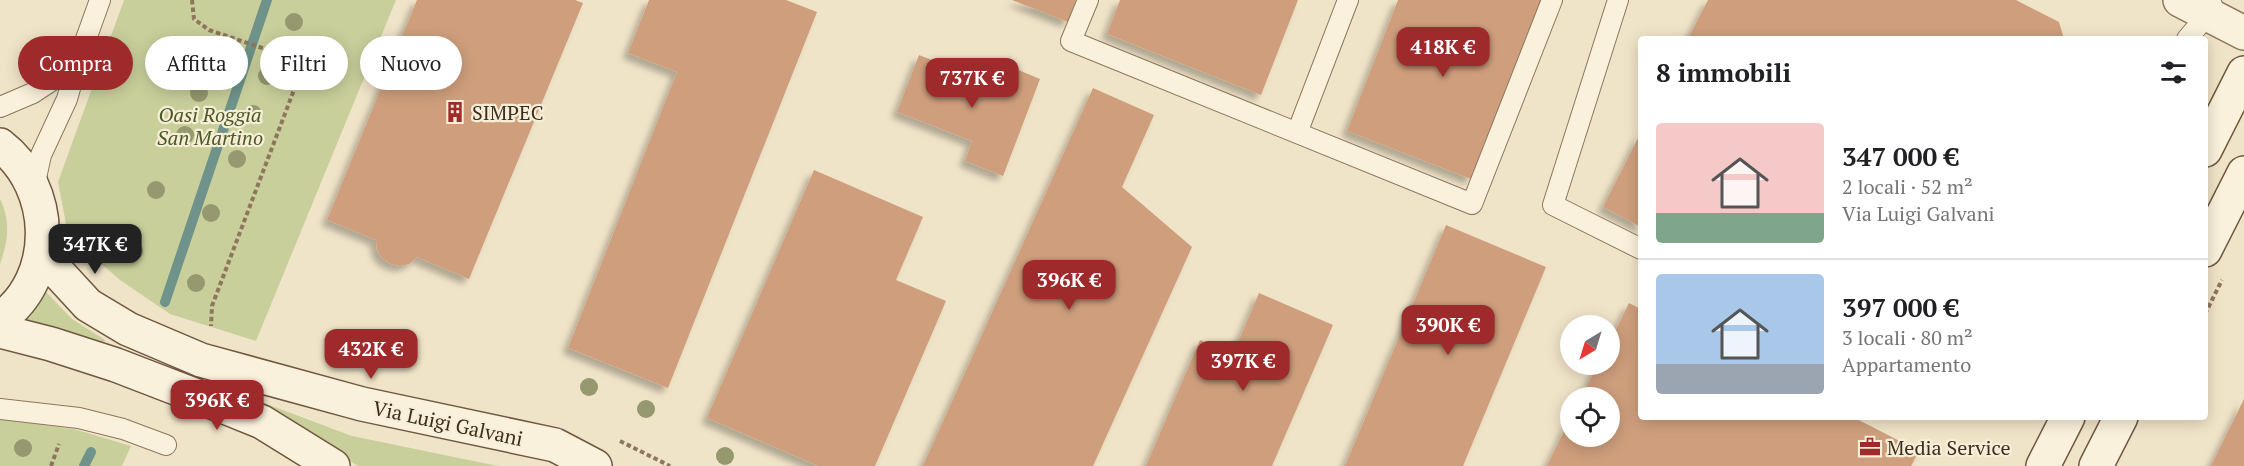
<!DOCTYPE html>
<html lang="it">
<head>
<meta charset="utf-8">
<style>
	:root { --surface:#fff; --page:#f2f2f2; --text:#202124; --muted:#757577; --line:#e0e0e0; --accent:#9e2a2b }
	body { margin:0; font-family:"PT Serif",serif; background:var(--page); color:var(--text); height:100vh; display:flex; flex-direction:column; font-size:22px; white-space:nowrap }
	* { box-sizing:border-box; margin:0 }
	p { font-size:20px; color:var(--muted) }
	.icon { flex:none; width:33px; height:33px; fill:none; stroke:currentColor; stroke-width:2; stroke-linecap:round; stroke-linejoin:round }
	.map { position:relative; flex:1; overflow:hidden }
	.drawer { position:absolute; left:1638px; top:36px; width:570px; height:384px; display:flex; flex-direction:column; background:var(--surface); border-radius:6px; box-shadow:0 3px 15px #0003 }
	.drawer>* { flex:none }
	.top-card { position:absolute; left:18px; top:36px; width:570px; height:54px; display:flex; gap:12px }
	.needle { width:39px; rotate:218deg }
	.tools { position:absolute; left:1560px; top:315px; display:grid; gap:12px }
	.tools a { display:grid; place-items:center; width:60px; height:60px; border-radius:50%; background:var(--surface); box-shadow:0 3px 15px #0003; font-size:30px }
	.price { position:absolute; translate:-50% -51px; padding:0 14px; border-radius:12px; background:var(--accent); color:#fff; font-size:20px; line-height:39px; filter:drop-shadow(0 2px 3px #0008) }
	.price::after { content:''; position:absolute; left:50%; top:36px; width:18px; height:14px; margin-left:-9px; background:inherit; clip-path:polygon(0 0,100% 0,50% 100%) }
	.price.on { background:#222; color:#fff }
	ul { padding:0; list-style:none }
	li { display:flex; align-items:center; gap:18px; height:150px; padding:0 18px }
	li+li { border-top:2px solid var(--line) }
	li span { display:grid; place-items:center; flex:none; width:168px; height:120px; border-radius:6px; color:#555 }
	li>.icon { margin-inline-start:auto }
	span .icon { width:72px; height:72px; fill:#fffc; stroke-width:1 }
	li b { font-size:26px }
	h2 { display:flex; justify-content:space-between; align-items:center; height:72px; padding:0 18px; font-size:26px }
	.pill { padding:0 21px; border-radius:27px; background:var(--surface); box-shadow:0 3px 15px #0003; font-size:21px; line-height:54px }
	.pill.on { background:var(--accent); color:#fff }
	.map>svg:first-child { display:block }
	.green { fill:#c9cf9b }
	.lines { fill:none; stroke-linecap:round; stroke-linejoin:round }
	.stream { stroke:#6f938a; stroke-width:10 }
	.building { fill:#cf9f7d; filter:url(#shadow) }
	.service-casing { stroke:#8d765c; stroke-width:22 }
	.minor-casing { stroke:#8d765c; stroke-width:36 }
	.secondary-casing { stroke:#6f573f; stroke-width:36 }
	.path { stroke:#8d765c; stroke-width:4; stroke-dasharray:4.5 3; stroke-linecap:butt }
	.service { stroke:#faf1dc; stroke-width:20 }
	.minor { stroke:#faf1dc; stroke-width:33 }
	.secondary { stroke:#faf1dc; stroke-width:33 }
	.tree { fill:#96986f }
	.labels { text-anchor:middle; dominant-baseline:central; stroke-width:4.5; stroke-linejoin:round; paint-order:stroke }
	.poi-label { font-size:20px; fill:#3d2e20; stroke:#f7eed8; text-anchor:start }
	.park-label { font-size:20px; font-style:italic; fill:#4d5a26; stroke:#f7eed8 }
	.street-label { font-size:20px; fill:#3d2e20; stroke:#f7eed8 }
</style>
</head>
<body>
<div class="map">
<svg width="2244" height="466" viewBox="0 0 2244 466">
	<defs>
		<filter id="shadow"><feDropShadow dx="-5.5" dy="5.5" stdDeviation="3" flood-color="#0004"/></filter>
	</defs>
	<rect width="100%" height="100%" fill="#f0e4c8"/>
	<path class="green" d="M124,0H396L256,341L170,314L120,280L83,248L66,224L58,182Z
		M0,199C11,221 8,242 0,264Z
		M44,290L72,319L105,340L102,347L58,329L24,322Z
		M248,397L352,436L498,466H358L293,425L245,405Z
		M0,419L74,429L131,446L122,466H0Z"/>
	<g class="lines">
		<path class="stream" d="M165,302L267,0
			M84,466L91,452"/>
	</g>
	<path class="building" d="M417,0H575L583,3L469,279L417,257L409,264L400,266L391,264L382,258L377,250L376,240L327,220Z
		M649,0H786L817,12L668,388L568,348L677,72L628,53Z
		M1012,0H1076L1068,22Z
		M1120,0H1298L1261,95L1107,34Z
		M1398,0H1541L1471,179L1347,131Z
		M1708,0H2016L2059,22L2064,39H1688Z
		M919,55L998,86L1006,65L1040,79L1003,176L965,161L972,141L897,112Z
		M1093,88L1154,115L1122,187L1192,247L1093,466H923Z
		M1641,132V227L1603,207Z
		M814,170L923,217L896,280L946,301L875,466H818L707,418Z
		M1446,225L1546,267L1463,466H1345Z
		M1259,293L1333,325L1272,466H1146L1200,340L1233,354Z
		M1629,303L1641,309V417H1853L1919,451L1911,466H1547L1570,419V436H1610V398H1581L1598,364H1610V342Z
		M2244,399V466H2211Z"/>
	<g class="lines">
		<defs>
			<path id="service" d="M1088,0L1071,41L1472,204L1552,0
				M1618,0L1553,205L1641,249
				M2187,39L2208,14L2212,5
				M0,107L33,93L77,64
				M1297,133L1348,0
				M34,187L41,155L67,99L77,64L100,0
				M0,409L79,418L123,429L166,445"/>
			<path id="minor" d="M2180,0L2244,33"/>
			<path id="secondary" d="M0,145C55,187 58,278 0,319
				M2205,150L2244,73
				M43,233L53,267L88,305L128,329L201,360L362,404L555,445L595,466
				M2205,250L2244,173
				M0,331L51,344L116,365L225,407L262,422L333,466
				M2043,466L2068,417
				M2096,466L2121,417"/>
		</defs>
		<use href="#service" class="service-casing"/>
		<use href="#minor" class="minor-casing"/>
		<use href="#secondary" class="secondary-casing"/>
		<path class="path" d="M192,0L194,19L209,30L280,54L293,65L297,82L212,306L211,326
			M2205,314L2222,280
			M620,441L670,466
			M51,466L59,444"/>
		<use href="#service" class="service"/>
		<use href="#minor" class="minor"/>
		<use href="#secondary" class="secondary"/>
	</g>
	<g class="tree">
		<circle cx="294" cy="22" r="9"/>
		<circle cx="207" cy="53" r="9"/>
		<circle cx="267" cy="76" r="9"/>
		<circle cx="199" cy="93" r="9"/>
		<circle cx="253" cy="114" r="9"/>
		<circle cx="185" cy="135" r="9"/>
		<circle cx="237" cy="159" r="9"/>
		<circle cx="156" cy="190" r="9"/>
		<circle cx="211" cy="213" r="9"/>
		<circle cx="134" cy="251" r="9"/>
		<circle cx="196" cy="283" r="9"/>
		<circle cx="589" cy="387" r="9"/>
		<circle cx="646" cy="409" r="9"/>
		<circle cx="23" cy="448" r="9"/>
		<circle cx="725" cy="456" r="9"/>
	</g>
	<defs>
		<symbol id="building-bare" viewBox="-9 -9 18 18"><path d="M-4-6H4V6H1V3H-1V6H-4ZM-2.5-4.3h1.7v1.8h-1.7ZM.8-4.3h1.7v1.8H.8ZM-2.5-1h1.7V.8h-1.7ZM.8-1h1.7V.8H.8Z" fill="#9e2a2b" stroke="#f7eed8" stroke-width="2.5" paint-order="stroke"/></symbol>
		<symbol id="office-bare" viewBox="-9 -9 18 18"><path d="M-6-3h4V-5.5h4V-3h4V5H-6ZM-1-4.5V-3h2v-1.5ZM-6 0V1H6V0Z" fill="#9e2a2b" stroke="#f7eed8" stroke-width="2.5" paint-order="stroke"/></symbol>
	</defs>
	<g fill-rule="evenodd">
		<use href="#building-bare" x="440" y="97" width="30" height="30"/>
		<use href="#office-bare" x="1855" y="432" width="30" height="30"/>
	</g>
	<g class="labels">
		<g class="poi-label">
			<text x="472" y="112">SIMPEC</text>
			<text x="1887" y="447">Media Service</text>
		</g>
		<g class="park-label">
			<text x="210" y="114">Oasi Roggia<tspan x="210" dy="23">San Martino</tspan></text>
		</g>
		<g class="street-label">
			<text transform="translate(448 423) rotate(12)">Via Luigi Galvani</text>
		</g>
	</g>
</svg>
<div class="tools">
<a><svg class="needle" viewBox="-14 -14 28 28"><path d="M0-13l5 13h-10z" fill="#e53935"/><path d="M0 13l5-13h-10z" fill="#757577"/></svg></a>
<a><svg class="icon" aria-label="locate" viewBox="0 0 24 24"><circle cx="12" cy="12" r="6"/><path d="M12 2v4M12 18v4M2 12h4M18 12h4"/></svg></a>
</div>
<b class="price" style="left:1443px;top:78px">418K €</b>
<b class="price" style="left:972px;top:109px">737K €</b>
<b class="price on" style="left:95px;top:275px">347K €</b>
<b class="price" style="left:1069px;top:311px">396K €</b>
<b class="price" style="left:1448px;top:356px">390K €</b>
<b class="price" style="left:371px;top:380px">432K €</b>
<b class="price" style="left:1243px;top:392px">397K €</b>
<b class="price" style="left:217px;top:431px">396K €</b>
<div class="top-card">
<a class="pill on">Compra</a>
<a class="pill">Affitta</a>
<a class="pill">Filtri</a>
<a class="pill">Nuovo</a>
</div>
<section class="drawer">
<h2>8 immobili<svg class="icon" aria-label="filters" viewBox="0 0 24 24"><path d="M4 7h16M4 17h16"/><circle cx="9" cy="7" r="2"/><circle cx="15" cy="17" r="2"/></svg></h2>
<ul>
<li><span style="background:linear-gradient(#f6c9c9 75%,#7fa58c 0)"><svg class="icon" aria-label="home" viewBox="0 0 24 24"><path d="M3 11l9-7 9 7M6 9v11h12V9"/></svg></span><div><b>347 000 €</b><p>2 locali · 52 m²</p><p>Via Luigi Galvani</p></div></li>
<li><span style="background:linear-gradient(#a9c7e8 75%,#9aa5b1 0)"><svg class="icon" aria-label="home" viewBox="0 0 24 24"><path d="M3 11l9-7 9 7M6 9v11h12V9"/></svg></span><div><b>397 000 €</b><p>3 locali · 80 m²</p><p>Appartamento</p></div></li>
</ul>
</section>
</div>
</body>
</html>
